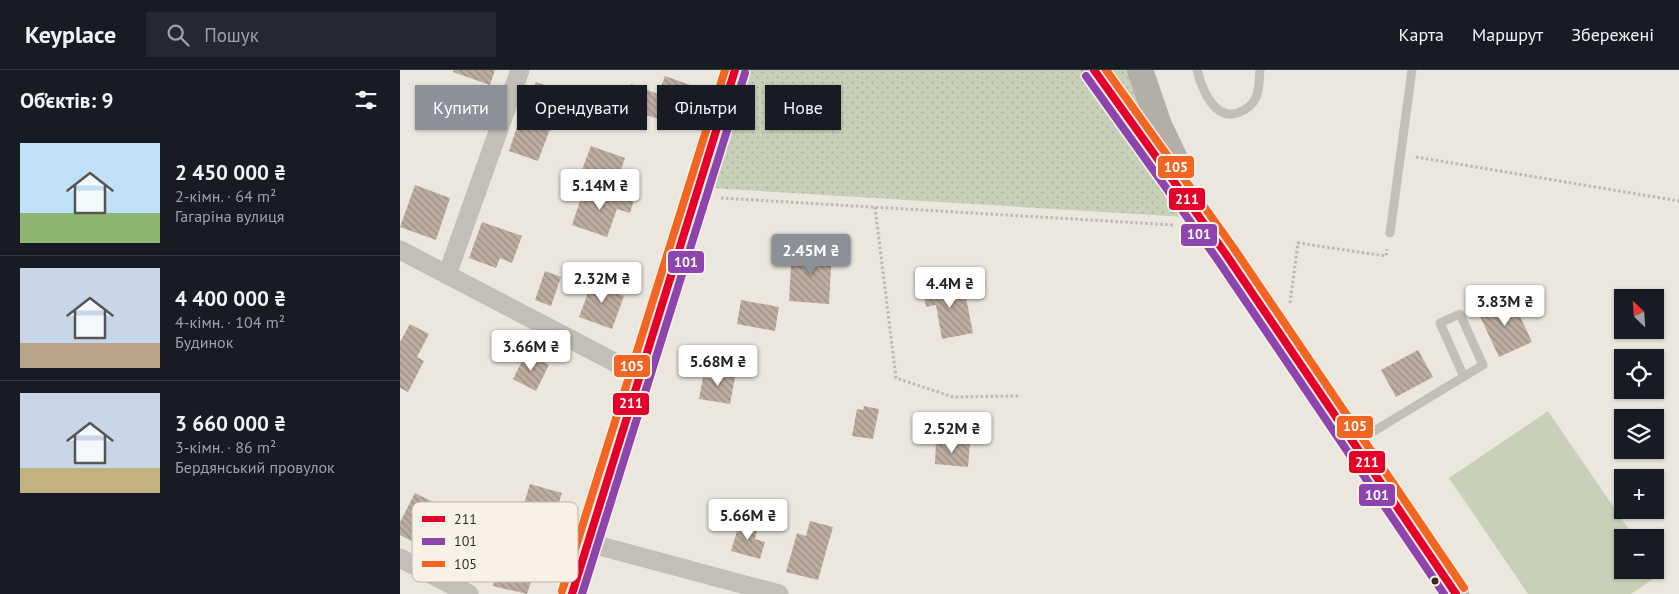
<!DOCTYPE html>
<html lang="uk">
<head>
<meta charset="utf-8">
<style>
	:root { --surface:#171b24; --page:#242831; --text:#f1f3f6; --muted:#9ea1a6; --line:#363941; --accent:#8c9099 }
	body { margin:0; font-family:"PT Sans",sans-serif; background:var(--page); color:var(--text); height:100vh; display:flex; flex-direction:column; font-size:19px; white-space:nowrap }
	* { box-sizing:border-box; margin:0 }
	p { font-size:16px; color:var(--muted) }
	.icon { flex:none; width:28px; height:28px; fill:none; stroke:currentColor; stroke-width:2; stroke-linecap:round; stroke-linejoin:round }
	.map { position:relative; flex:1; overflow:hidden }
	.sheet { display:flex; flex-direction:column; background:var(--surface); width:400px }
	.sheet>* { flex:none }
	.top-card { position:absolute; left:15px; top:15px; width:475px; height:45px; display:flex; gap:10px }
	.needle { width:32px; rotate:335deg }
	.controls { position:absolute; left:1214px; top:219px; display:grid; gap:10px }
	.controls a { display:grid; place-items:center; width:50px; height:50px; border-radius:0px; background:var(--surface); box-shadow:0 1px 4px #0004; font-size:25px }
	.price { position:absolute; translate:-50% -42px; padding:0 11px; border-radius:5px; background:#fff; color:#222; font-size:16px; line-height:32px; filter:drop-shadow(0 1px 2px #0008) }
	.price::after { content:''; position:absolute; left:50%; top:30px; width:15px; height:11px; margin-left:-8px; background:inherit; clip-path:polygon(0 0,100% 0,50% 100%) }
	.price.current { background:var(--accent); color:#fff }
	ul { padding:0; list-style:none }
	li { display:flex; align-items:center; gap:15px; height:125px; padding:0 20px }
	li+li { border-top:1px solid var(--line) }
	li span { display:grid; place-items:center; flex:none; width:140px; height:100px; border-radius:0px; color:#555 }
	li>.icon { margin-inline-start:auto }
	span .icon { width:60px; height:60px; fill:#fffc; stroke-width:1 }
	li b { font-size:21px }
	h2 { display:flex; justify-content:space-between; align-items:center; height:60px; padding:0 20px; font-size:21px }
	.chip { padding:0 18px; border-radius:0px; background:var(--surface); box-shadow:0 1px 4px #0004; font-size:18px; line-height:45px }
	.chip.current { background:var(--accent); color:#fff }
	header { display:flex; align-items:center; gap:30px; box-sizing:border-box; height:70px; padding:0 25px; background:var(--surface); border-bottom:1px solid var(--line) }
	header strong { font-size:24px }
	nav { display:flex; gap:28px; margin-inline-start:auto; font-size:18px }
	.search { width:350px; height:45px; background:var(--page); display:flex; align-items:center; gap:12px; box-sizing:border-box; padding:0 18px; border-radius:0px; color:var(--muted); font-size:19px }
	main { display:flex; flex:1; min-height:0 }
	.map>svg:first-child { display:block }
	.grass { fill:url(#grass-dots) }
	.garden { fill:#c9d0b9 }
	.building { fill:url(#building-back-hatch) }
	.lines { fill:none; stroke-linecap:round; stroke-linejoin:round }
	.path { stroke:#bcb7b0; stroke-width:3; stroke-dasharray:2.5 2.5; stroke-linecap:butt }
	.lane { stroke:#c3beb7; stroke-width:9 }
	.street { stroke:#c3beb7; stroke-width:19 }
	.secondary { stroke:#b4aea8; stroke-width:26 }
	.bus-1-casing { stroke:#f8f1e5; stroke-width:11 }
	.bus-2-casing { stroke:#f8f1e5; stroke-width:11 }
	.bus-3-casing { stroke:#f8f1e5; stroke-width:11 }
	.bus-1 { stroke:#e4002b; stroke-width:8 }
	.bus-2 { stroke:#8e44ad; stroke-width:8 }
	.bus-3 { stroke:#f26522; stroke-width:8 }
	.bus-dot { fill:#332c26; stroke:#f8f1e5; stroke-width:2 }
	.key { fill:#f8f1e5; stroke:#bdb6ac; stroke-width:1 }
	.key-label { font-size:14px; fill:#332c26 }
	.line-badge { stroke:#f8f1e5; stroke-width:2 }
	.badge-label { font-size:14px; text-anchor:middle; font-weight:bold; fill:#fff }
</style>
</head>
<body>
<header>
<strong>Keyplace</strong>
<div class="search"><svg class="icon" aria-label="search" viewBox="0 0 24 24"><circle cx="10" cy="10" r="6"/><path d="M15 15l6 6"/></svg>Пошук</div>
<nav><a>Карта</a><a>Маршрут</a><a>Збережені</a></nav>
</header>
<main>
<section class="sheet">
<h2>Об’єктів: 9<svg class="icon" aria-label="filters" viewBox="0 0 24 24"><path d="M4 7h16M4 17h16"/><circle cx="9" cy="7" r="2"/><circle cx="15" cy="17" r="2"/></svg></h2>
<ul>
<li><span style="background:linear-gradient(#bfe0f5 70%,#8fb573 0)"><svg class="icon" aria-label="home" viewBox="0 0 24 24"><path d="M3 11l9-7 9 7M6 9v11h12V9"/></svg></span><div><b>2 450 000 ₴</b><p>2-кімн. · 64 m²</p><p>Гагаріна вулиця</p></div></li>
<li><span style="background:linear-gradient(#c9d6e8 75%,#b9a48a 0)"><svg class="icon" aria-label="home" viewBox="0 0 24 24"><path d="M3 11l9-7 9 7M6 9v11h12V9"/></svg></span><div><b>4 400 000 ₴</b><p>4-кімн. · 104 m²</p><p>Будинок</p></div></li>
<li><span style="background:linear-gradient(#c9d6e8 75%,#c2b280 0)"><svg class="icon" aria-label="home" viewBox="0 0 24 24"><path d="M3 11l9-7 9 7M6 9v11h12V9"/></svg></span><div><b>3 660 000 ₴</b><p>3-кімн. · 86 m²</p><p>Бердянський провулок</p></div></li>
</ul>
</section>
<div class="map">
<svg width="1279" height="524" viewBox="0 0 1279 524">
	<defs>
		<pattern id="grass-dots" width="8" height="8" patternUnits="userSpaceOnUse" patternTransform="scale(1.25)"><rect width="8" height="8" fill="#c9d0b9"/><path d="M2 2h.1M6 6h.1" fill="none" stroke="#adb39f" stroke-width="1.8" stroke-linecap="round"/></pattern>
		<pattern id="building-back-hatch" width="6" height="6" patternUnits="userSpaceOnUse" patternTransform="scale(1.25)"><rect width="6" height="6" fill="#bdada0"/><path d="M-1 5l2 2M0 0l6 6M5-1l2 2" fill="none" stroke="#9a8d82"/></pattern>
	</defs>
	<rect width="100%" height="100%" fill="#ebe7de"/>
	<path class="grass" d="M346,0H682L786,147L310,118Z
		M704,0H731L758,69Z"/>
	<path class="garden" d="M1148,341L1234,467L1222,468V500L1255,499L1259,505L1231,524H1128L1049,408Z"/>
	<path class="building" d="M54,0H95L90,15L53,2Z
		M265,6L293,16L278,56L223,37L231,14L258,24Z
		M136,12L182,28L178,38L164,33L160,44L128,33Z
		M51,28L82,39L76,57L44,46Z
		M120,48L150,59L138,91L109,81Z
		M191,76L225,88L215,117L180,105Z
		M15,115L50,128L36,170L0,157Z
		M197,117L234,130L230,143L217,139L207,167L172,155L182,125L193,128Z
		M82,152L122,166L112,193L100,188L96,198L69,188Z
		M392,178L432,180L429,234L389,231Z
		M145,201L161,207L151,236L135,230Z
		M194,207L213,214L211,221L224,226L212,259L179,247Z
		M556,212L557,218L564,217L573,263L542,269L536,235L526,237L523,218Z
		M1111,227L1132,272L1099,287L1078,242Z
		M341,230L379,237L375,261L337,254Z
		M10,254L29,264L17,287L24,291L8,322L0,318V272Z
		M1018,280L1033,307L996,327L981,300Z
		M126,283L149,295L136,321L113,309Z
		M316,299L336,302L330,334L299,329L303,307L314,309Z
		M464,336L479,339L473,369L452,366L457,339L463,340Z
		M536,371L570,373L568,397L535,394Z
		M130,414L162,423L151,457L120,447Z
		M15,423L41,436L32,452L41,457L29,480L0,465V452Z
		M340,451L358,456L355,469L365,472L360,489L331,481Z
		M410,451L433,457L418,510L386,502L397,463L406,466Z
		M118,474L131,478L128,486L138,490L127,524L93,516L104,479L115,483Z"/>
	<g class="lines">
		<path class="path" d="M1016,87L1279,131
			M321,128L774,155
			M475,137L496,308L553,327L620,326
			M890,233L898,173L986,186L987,179"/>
		<path class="lane" d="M797,0C802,19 815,53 840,42C847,39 853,35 856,27C860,19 859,8 860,0
			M990,163L1012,0
			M956,372L1083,295L1060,244L1040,253L1064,307"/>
		<path class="street" d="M0,180L241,306
			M47,205L120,0
			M189,473L379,524
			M0,488L69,524"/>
		<path class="secondary" d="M694,0L825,183L1056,524
			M740,0L759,55L779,97
			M172,524L335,0"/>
		<defs>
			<path id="bus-1" d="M694,0L825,183L1056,524
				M172,524L335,0"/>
			<path id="bus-2" d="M686,6L817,189L1044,524
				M182,524L345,3"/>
			<path id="bus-3" d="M706,0L833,177L1064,518
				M162,521L325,0"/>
		</defs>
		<use href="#bus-1" class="bus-1-casing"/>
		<use href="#bus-2" class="bus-2-casing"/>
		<use href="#bus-3" class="bus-3-casing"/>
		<use href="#bus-1" class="bus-1"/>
		<use href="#bus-2" class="bus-2"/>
		<use href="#bus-3" class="bus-3"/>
	</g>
	<circle class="bus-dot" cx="1035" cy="511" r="4.5"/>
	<rect x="12" y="432" width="166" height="80" rx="8" class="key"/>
	<rect x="22" y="446" width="23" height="6" fill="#e4002b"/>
	<rect x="22" y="468" width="23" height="7" fill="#8e44ad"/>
	<rect x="22" y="491" width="23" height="6" fill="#f26522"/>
	<g class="key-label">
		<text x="54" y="454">211</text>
		<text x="54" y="476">101</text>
		<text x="54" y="499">105</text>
	</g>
	<g class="line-badge">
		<rect x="757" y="85" width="38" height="24" rx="5" fill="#f26522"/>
		<rect x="768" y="117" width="38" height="24" rx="5" fill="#e4002b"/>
		<rect x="780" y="153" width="38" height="24" rx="5" fill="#8e44ad"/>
		<rect x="267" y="180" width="38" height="24" rx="5" fill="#8e44ad"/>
		<rect x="213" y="284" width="38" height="24" rx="5" fill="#f26522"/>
		<rect x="212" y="322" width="38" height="24" rx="5" fill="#e4002b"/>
		<rect x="936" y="345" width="38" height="24" rx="5" fill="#f26522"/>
		<rect x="948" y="380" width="38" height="24" rx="5" fill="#e4002b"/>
		<rect x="958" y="413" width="38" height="24" rx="5" fill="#8e44ad"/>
	</g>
	<g class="badge-label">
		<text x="776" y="102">105</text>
		<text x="787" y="134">211</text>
		<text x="799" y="169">101</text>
		<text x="286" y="197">101</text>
		<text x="232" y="301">105</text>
		<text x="231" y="338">211</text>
		<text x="955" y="361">105</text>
		<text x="967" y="397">211</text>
		<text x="977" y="430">101</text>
	</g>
</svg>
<div class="controls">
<a><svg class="needle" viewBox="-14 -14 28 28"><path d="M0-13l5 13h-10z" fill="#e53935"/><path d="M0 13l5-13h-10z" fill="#9ea1a6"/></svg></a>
<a><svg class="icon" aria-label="locate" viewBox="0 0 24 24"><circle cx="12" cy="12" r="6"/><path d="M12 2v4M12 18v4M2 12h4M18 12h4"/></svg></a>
<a><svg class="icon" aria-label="layers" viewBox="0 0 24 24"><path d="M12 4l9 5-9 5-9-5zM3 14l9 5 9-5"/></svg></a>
<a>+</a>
<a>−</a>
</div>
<b class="price" style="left:200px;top:141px">5.14M ₴</b>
<b class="price current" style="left:411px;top:206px">2.45M ₴</b>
<b class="price" style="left:202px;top:234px">2.32M ₴</b>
<b class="price" style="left:550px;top:239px">4.4M ₴</b>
<b class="price" style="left:1105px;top:257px">3.83M ₴</b>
<b class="price" style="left:131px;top:302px">3.66M ₴</b>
<b class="price" style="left:318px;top:317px">5.68M ₴</b>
<b class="price" style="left:552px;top:384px">2.52M ₴</b>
<b class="price" style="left:348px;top:471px">5.66M ₴</b>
<div class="top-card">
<a class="chip current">Купити</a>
<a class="chip">Орендувати</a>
<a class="chip">Фільтри</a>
<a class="chip">Нове</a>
</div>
</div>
</main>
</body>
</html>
